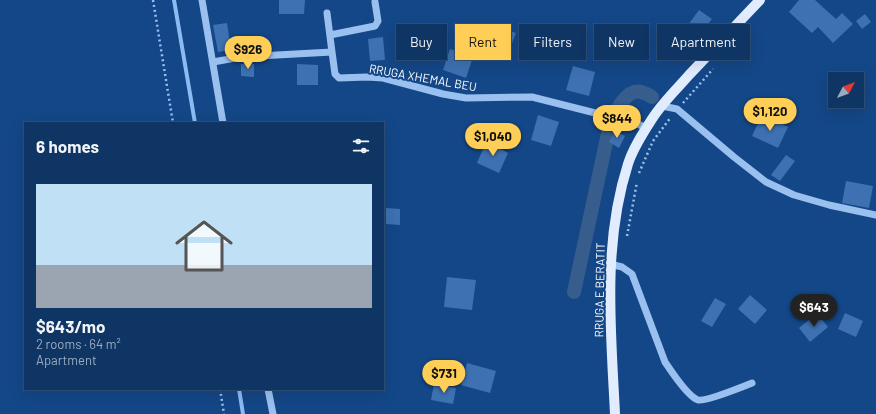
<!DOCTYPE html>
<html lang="en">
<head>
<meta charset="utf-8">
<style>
	:root { --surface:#0f3565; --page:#183d6b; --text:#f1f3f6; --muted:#9babbf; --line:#2f5079; --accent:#ffce57 }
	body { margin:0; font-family:Barlow,sans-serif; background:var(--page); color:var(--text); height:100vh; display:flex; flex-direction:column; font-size:15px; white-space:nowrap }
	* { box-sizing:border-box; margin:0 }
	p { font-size:13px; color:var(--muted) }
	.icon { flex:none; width:22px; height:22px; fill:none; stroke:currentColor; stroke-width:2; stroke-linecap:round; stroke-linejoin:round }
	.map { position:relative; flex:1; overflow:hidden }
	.drawer { position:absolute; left:24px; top:122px; width:360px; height:268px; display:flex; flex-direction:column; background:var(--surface); border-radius:0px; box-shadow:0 4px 16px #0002,0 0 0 1px var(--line) }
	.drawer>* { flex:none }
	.top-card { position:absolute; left:396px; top:24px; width:380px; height:36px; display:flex; gap:8px }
	.needle { width:26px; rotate:49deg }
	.buttons { position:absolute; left:828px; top:72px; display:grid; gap:8px }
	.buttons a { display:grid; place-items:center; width:36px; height:36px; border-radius:0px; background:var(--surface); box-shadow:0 4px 16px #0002,0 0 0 1px var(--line); font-size:20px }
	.price { position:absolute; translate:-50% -34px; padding:0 9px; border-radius:14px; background:var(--accent); color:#111; font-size:13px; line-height:26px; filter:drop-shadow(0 1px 2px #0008) }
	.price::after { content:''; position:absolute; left:50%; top:24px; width:12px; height:9px; margin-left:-6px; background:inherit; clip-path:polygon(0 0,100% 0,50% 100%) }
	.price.active { background:#222; color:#fff }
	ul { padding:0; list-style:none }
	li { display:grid; align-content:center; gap:8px; height:212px; padding:0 12px }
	li span { display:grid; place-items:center; height:124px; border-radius:0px; color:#555 }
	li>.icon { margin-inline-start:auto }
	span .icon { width:72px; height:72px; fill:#fffc; stroke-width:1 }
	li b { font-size:17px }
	h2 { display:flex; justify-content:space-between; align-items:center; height:48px; padding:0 12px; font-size:17px }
	.chip { padding:0 14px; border-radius:0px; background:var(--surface); box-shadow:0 4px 16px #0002,0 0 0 1px var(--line); font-size:14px; line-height:36px }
	.chip.active { background:var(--accent); color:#111 }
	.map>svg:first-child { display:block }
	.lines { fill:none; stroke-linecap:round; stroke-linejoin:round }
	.stream { stroke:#8bbbf2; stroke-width:4 }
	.canal { stroke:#375d8d; stroke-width:14 }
	.building { fill:#3d71b1 }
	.path { stroke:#99c0ef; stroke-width:2.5; stroke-dasharray:2 3; stroke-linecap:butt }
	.minor { stroke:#99c0ef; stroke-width:7 }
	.major { stroke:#e1edff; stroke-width:10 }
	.labels { text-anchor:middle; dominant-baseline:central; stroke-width:4; stroke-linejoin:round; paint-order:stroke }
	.street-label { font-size:12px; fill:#fff; stroke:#144787 }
</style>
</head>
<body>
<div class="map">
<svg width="876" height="414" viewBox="0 0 876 414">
	<rect width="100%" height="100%" fill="#144787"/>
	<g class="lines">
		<path class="stream" d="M174,0L195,123
			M239,389L243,414"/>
		<path class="canal" d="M574,292L610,124C615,113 626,88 641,92C645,93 649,95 652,97"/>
	</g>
	<path class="building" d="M279,0H305L304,14H279Z
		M799,0H815L836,19L842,13L853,24L833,43L818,27L812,33L789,12Z
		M699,10L712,19L700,34L688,25Z
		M865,14L871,22L862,29L856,21Z
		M227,23L231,50L218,52L213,25Z
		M488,23L516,33L509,51L482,41Z
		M383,37L385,60L370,61L368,39Z
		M450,49L473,57L466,78L443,70Z
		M241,64H254V77L241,76Z
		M297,64L318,65V85H297Z
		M573,66L595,72L589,96L566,90Z
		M538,115L559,122L551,146L531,140Z
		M762,115L788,127L778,148L752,136Z
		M615,131L625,136L619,148L609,142Z
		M487,140L502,148L501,149L508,153L499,173L477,163Z
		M786,155L795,161L780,181L771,175Z
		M846,181L873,186L869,208L842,203Z
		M386,208L400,209V225L386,224Z
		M447,277L476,280L472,310L444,307Z
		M750,295L767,310L755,324L738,309Z
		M715,298L726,304L712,327L701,321Z
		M817,313L828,327L810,342L799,328Z
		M845,313L863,321L856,337L838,329Z
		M467,363L496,371L490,393L461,385Z
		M434,384L456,388L453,404L431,400Z"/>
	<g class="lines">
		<path class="path" d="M153,0L173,123
			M683,103L713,69
			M639,173L653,141L671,117
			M627,236L637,182
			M220,389L224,414"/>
		<path class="minor" d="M202,0L223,123
			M327,13L332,52
			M330,35L375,26L378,21L375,2
			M213,62L241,57L332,52L335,74L339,78L367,77L383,78L443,94L466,98L532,97L623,120L638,124L646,128
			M662,106L677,109L734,157L766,182L794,195L829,205L876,215
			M610,264L622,267L632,274L665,362C671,371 688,397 698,400C705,402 742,387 752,383
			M268,389L273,414"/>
		<path class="major" d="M615,414C611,331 602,245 628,164C633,148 643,133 652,119C662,103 677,89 689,75C713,50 736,25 760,0"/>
	</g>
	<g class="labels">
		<g class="street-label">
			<text transform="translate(423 77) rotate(10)">RRUGA XHEMAL BEU</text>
			<text transform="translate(599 290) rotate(-89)">RRUGA E BERATIT</text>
		</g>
	</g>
</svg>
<div class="buttons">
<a><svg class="needle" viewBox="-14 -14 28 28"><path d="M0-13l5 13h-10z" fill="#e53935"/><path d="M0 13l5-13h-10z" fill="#9babbf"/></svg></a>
</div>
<b class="price" style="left:248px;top:70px">$926</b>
<b class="price" style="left:770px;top:132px">$1,120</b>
<b class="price" style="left:617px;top:139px">$844</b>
<b class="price" style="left:493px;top:157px">$1,040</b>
<b class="price active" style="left:814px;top:328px">$643</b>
<b class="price" style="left:444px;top:394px">$731</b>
<div class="top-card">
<a class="chip">Buy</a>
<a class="chip active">Rent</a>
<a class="chip">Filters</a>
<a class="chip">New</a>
<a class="chip">Apartment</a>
</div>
<section class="drawer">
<h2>6 homes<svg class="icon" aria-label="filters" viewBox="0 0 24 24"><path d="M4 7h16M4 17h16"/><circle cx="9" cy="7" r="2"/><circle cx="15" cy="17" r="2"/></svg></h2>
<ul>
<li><span style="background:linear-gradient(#bfe0f5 65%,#9aa5b1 0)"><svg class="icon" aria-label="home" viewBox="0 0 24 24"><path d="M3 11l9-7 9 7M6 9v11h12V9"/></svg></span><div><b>$643/mo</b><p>2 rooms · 64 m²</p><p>Apartment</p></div></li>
</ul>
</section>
</div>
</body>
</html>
